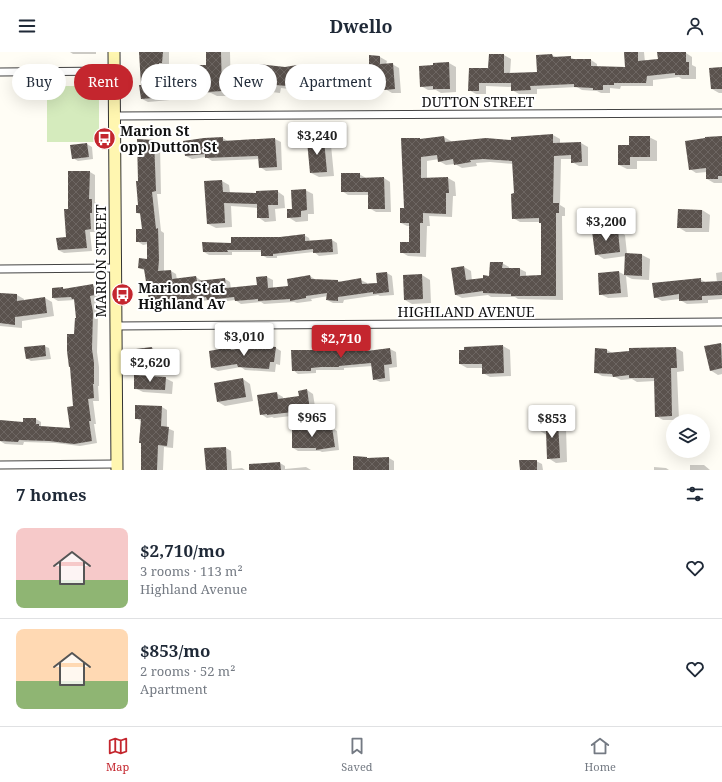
<!DOCTYPE html>
<html lang="en">
<head>
<meta charset="utf-8">
<style>
	:root { --surface:#fff; --page:#f6f6f7; --text:#1f2937; --muted:#747a83; --line:#e0e1e3; --accent:#c4262e }
	body { margin:0; font-family:"Noto Serif",serif; background:var(--page); color:var(--text); height:100vh; display:flex; flex-direction:column; font-size:15px; white-space:nowrap }
	* { box-sizing:border-box; margin:0 }
	p { font-size:13px; color:var(--muted) }
	.icon { flex:none; width:22px; height:22px; fill:none; stroke:currentColor; stroke-width:2; stroke-linecap:round; stroke-linejoin:round }
	.map { position:relative; height:418px; overflow:hidden }
	.side { display:flex; flex-direction:column; background:var(--surface); flex:1 }
	.side>* { flex:none }
	.top-card { position:absolute; left:12px; top:12px; width:400px; height:36px; display:flex; gap:8px }
	.tools { position:absolute; left:666px; top:362px; display:grid; gap:8px }
	.tools a { display:grid; place-items:center; width:44px; height:44px; border-radius:50%; background:var(--surface); box-shadow:0 4px 16px #0002; font-size:20px }
	.price { position:absolute; translate:-50% -34px; padding:0 9px; border-radius:4px; background:#fff; color:#222; font-size:13px; line-height:26px; filter:drop-shadow(0 1px 2px #0008) }
	.price::after { content:''; position:absolute; left:50%; top:24px; width:12px; height:9px; margin-left:-6px; background:inherit; clip-path:polygon(0 0,100% 0,50% 100%) }
	.price.current { background:var(--accent); color:#fff }
	ul { padding:0; list-style:none }
	li { display:flex; align-items:center; gap:12px; height:100px; padding:0 16px }
	li+li { border-top:1px solid var(--line) }
	li span { display:grid; place-items:center; flex:none; width:112px; height:80px; border-radius:8px; color:#555 }
	li>.icon { margin-inline-start:auto }
	span .icon { width:48px; height:48px; fill:#fffc; stroke-width:1 }
	li b { font-size:17px }
	h2 { display:flex; justify-content:space-between; align-items:center; height:48px; padding:0 16px; font-size:17px }
	.chip { padding:0 14px; border-radius:18px; background:var(--surface); box-shadow:0 4px 16px #0002; font-size:14px; line-height:36px }
	.chip.current { background:var(--accent); color:#fff }
	header { display:flex; justify-content:space-between; align-items:center; height:52px; padding:0 16px; background:var(--surface); font-size:18px; font-weight:700 }
	.dock { display:flex; justify-content:space-around; align-items:center; height:56px; border-top:1px solid var(--line); background:var(--surface); font-size:11px; color:var(--muted) }
	.dock a { display:grid; justify-items:center; gap:2px }
	.dock .current { color:var(--accent) }
	.map>svg:first-child { display:block }
	.park { fill:#d5ebbd }
	.shadow { fill:#0003 }
	.building { fill:url(#building-cross-hatch) }
	.lines { fill:none; stroke-linecap:round; stroke-linejoin:round }
	.street-casing { stroke:#444; stroke-width:9 }
	.secondary-casing { stroke:#333; stroke-width:13 }
	.street { stroke:#fff; stroke-width:7 }
	.secondary { stroke:#fff6b0; stroke-width:11 }
	.labels { text-anchor:middle; dominant-baseline:central; stroke-width:4; stroke-linejoin:round; paint-order:stroke }
	.street-label { font-size:14px; fill:#111; stroke:#fff }
	.poi-label { font-size:14px; font-weight:bold; fill:#111; stroke:#fff; text-anchor:start }
</style>
</head>
<body>
<header><svg class="icon" aria-label="menu" viewBox="0 0 24 24"><path d="M4 6h16M4 12h16M4 18h16"/></svg>Dwello<svg class="icon" aria-label="person" viewBox="0 0 24 24"><circle cx="12" cy="8" r="4"/><path d="M4 21q1-7 8-7t8 7"/></svg></header>
<div class="map">
<svg width="722" height="418" viewBox="0 0 722 418">
	<defs>
		<pattern id="building-cross-hatch" width="8" height="8" patternUnits="userSpaceOnUse"><rect width="8" height="8" fill="#5a524d"/><path d="M0 0l8 8M0 8l8-8" fill="none" stroke="#6d6662"/></pattern>
	</defs>
	<rect width="100%" height="100%" fill="#fffdf5"/>
	<path class="park" d="M47,34H99V90H47Z"/>
	<path class="shadow" d="M70,0H96V2H73Z
		M140,0H169V14H165V33L169,35L170,48L148,50L142,47V34Z
		M207,0H230L231,44H217L211,41H190L181,36L207,14Z
		M626,0H644L645,10L659,8L658,0L686,1L692,5V13L696,15V27H682L679,25L653,28V34H621L620,37L610,36V41H601L597,39L582,38L577,35L537,37V42H519L512,38V35L486,34V42H476L469,38L504,3L511,7L510,22L538,21L552,3L556,5H570L576,8H591L597,12V15L626,16Z
		M380,5L387,9L386,12H392L399,16L401,41H392L387,38H371V40H353L347,36V34L335,36V41L321,42L315,39L296,41L289,37L281,36L280,41L263,39L256,35L285,16L297,14L303,17L370,13Z
		M449,11L456,15V40L441,41L436,38H428L421,34Z
		M722,16V41H719L712,37Z
		M553,83L560,87V92L581,91L588,95V114H579L572,110V107H561L560,153L565,156V164H562L563,248L518,247L515,245H491L488,243L462,246L456,243L464,215L471,219L472,229L490,225L502,211L509,215V217H520L526,220V225L542,224V171L540,170H520L513,166L515,142L514,112L490,110L476,111L477,114L462,116L455,112L446,113L439,109V107L427,109V127L448,126L455,130L456,144H453L452,165L429,164L430,174H427L426,205L408,204L401,200L410,192V174H407L401,171L405,157L420,87L444,85L451,89V91L512,89Z
		M722,84V131H714L707,127V120L696,121L690,117Z
		M649,85L657,89V109H637V117H627L619,113L630,94Z
		M223,86L229,90L275,87L281,90L282,118L266,119L260,115V107L212,109L206,105L192,107L186,104Z
		M138,88L154,89L160,92L161,142H157L161,179L164,181V220L171,219L176,222L177,228L196,225L202,229L225,227L230,230L231,237L258,234L257,225H267L273,228V236L289,235L310,224L316,228L338,229L341,230L361,228L367,231V232L378,231L387,221L392,224L394,243L380,244L378,243L344,248L343,251H333L327,248L328,244L311,247L312,249L297,251L294,250L264,252L261,250L241,252L235,248L213,251L209,248L181,252V254L157,257L151,254L146,219L139,216L148,208V192L143,193L137,189L143,178L142,163L137,161L139,154Z
		M324,89L331,93L334,124L319,125L311,121Z
		M87,92L92,95L93,107L78,109L73,106Z
		M90,120L95,123V150L97,152V164H95L96,180H90L92,199L64,201L58,198L67,186L69,158Z
		M359,122L366,126H384L390,130L391,160H376L369,156V143H348L342,139Z
		M222,129L229,133L230,141L257,142L277,139L284,144L285,156L275,157L276,169L265,170L258,165V156L231,154L232,175L216,176L208,172L205,130Z
		M305,138L313,142L314,162H308V169L296,170L288,165Z
		M679,158H702L710,163L709,180H686L678,175Z
		M618,179L625,183L627,202L642,203L650,207L649,228L632,227L626,224L628,245L608,246L600,242L619,220L625,223L626,204L604,207L596,202Z
		M304,183L309,186L310,190L332,188L337,191L338,202L319,204L314,200L277,204V206H267L262,203V200H232V203H209L204,200L232,192Z
		M722,220V247L708,248V251L687,252L680,248V247L662,249L655,245L700,227L707,231L717,230L716,221Z
		M422,223L430,228L431,251L412,252L405,248L404,224Z
		M92,233L98,236L100,245L95,246L98,264L97,300L99,315V334H98L99,349H93L96,372H94L97,391L80,394L55,391L24,390L23,393L5,392L0,389V380L36,367L41,370V374L71,377L74,355L75,283L77,267L75,248L58,249L53,246V237L63,236L66,238Z
		M0,242L17,243L24,247V249L45,246L52,250L54,264L22,269V276L0,274Z
		M721,292H722V322L718,323L710,318Z
		M44,294L49,296L51,307L31,309L26,306Z
		M503,294L510,298L511,324L490,325L483,321V316H467L460,312Z
		M329,295H339L345,299L366,298L369,300L390,297L396,300L397,315L389,316L390,329L380,330L374,327L373,314L344,316V318H316V321L298,322L293,318L314,299Z
		M152,296L157,299L158,311L143,313L138,310Z
		M230,296L234,298L276,296L281,299L280,313L276,312L275,320L245,318L241,315L218,319L212,316Z
		M676,296L683,300L684,319L677,320L679,368H663L656,364L655,329L637,330L632,327L621,328L615,325L602,324L595,320L607,298L614,302Z
		M165,326L173,330L172,342L143,340L135,336Z
		M243,327L250,332L253,349L225,354L218,350Z
		M307,338L313,342L316,361L274,366L272,365L267,366L261,362L276,341L283,345V347L300,345Z
		M162,355L167,358V376L174,379L173,396L164,395L163,418H142V392L140,391L142,370L136,366Z
		M558,371L566,375L567,410L556,411L548,406L547,383L540,379Z
		M293,373H306L311,376V378L332,376L337,379L339,398L322,400L320,399H298L293,396Z
		M671,378H673V399H687L688,402H677L672,399Z
		M226,396L231,399L232,417L242,416L245,418H207Z
		M366,406L368,407L389,406L394,409V418H354Z
		M536,409L542,412L543,418H521Z
		M280,411L285,414V417L306,415L311,418H261Z
		M690,413H704L710,418H690Z
		M654,415L666,416L669,418H654Z"/>
	<path class="building" d="M139,0H163L162,11H159L160,31H163L165,45L141,47L139,33H141Z
		M206,0H221L222,39L207,40V36H180V13H206Z
		M624,0H638V9L658,7L657,0H686V10H689V23H675V21L647,24L646,31H614V33H603V38H593V36L574,35V32L530,34L531,38L511,39V31H479V39H468L469,16H488L489,2H504V21L537,20L536,3L552,2L553,5L571,4V7H591V14L625,15Z
		M369,3L380,4V12L393,11L395,37L384,38V35H365V37H346V30L329,32V37L314,39L313,35L288,38V34L275,33L274,38L255,36L258,12L285,15L297,13L298,17L340,12H369Z
		M449,10L450,37H433V34L420,35L419,14L433,13V11Z
		M722,15V37H711L709,16Z
		M553,82V91L581,90L582,110L571,111V103L554,104L553,151H559V161H556V244H511V242L483,241V239L455,243L451,216L464,214L466,228L483,226V223L489,224L490,210H503L502,216H520V224L541,223V171H539V166L512,167L511,142L514,141L512,109L483,107L470,108L471,110L454,113L453,107L438,110L437,103L421,105V126L448,125L449,141H446V162L423,161V171H420V201H400V190H409V171H400V156H404L401,86H420V87L444,84L445,90L486,86L511,88V85Z
		M629,84H650V105H630V113H618V93H629Z
		M722,84V124H718V127H706V116L689,118L685,89L705,86V85Z
		M223,85V89L275,86L277,115L259,116L258,104L205,106V102L185,104L183,89L204,86Z
		M137,87L154,88L156,139L152,140L156,177L158,176L159,208L158,219L171,218L172,227L196,224L197,229L225,226L226,236L257,233L256,225L267,224L268,236L288,234L287,227L310,223L311,227L338,228V230L361,226L362,232L377,231L376,221L387,220L389,240L373,242V240L338,245V249L326,248L327,241L306,244V246L290,249V247L258,249V247L235,249L234,245L207,248L206,245L176,249V251L150,255L144,217L138,216L139,206L147,207V190H136V177H142L140,161H136V153H138L136,129H138Z
		M324,88L327,120L310,121L307,89Z
		M87,91L89,105L72,107L70,93Z
		M68,119H90L89,147H92V161H90L91,177L85,178L87,196L58,198L56,186L66,185L64,157H68Z
		M341,121H360V126L384,125L385,157H368V140H341Z
		M222,128L223,140L256,141V139L278,138V153H268L269,166H257V152L224,151L225,171L207,172L204,129Z
		M306,137L307,158L301,159V165L287,166V157H292L291,138Z
		M678,157L702,158V176H677Z
		M606,178V179L618,178L620,200L595,203L592,179Z
		M305,182V189L332,187L333,200L313,201V197L273,202V204H261V198H227L228,200H203L202,190L231,191V185H280Z
		M625,201L642,202V224L624,223Z
		M619,219L621,241L599,243L598,221Z
		M422,222L423,247L404,248L403,223Z
		M701,226V230L722,229V243L702,244V248L679,249V242L654,246L652,231Z
		M93,232L95,243L90,244L93,260L92,297L94,311V332H93L94,346L88,347L91,369H89L92,389L74,392L49,389L19,388L18,390L0,389V368L23,370V366H36V372H39V374L70,376L67,355L73,354L70,315H69L67,299V282H74L75,266H76L74,247H72L71,245L52,246V236L63,235V237Z
		M0,241L17,242V249L45,245L47,261L15,265V273L0,271Z
		M721,291L722,316L710,319L704,294Z
		M45,293L46,304L26,307L24,295Z
		M258,293L276,295L274,310H270L269,317L238,315L237,312L211,316L209,299L231,295V298Z
		M503,293L504,321L482,322V312H459V298H464V295Z
		M328,294H339V299L366,297L367,299L390,296L392,312L384,313L385,326L373,328L371,311L339,314V315H321L311,316V319H292L291,298H313L312,296L328,295Z
		M152,295L154,309L137,311L136,297Z
		M676,295L677,316H671L672,364L655,365L654,326H629V323L613,325L612,322L594,321L595,296L607,297V301L629,299V296Z
		M134,323L166,325L165,338L134,337Z
		M243,326L246,345L217,350L214,331Z
		M307,337L310,358L267,363V362L260,363L257,343L277,340L278,347L299,344L298,339Z
		M135,353L162,354L161,374L169,375L167,394L158,393L157,418H141V391H139L141,367H135Z
		M558,370L560,406L547,407L546,379H539V371Z
		M292,372H306V378L332,375L335,395L316,398V396H292Z
		M226,395L227,418H206L204,396Z
		M353,404L367,405V406L389,405V418H353Z
		M519,408H537V418H520Z
		M280,410L281,418H249V412Z"/>
	<g class="lines">
		<defs>
			<path id="street" d="M0,20L114,19
				M114,64L722,61
				M0,217L115,216
				M115,274L722,270
				M0,413L116,412"/>
			<path id="secondary" d="M114,0L117,418"/>
		</defs>
		<use href="#street" class="street-casing"/>
		<use href="#secondary" class="secondary-casing"/>
		<use href="#street" class="street"/>
		<use href="#secondary" class="secondary"/>
	</g>
	<defs>
		<symbol id="bus-disc" viewBox="-11 -11 22 22"><circle r="9.5" fill="#c4262e" stroke="#fff"/><path d="M-5-6H5V4H4V6H2V4H-2V6H-4V4H-5ZM-3.5-4V0h7V-4ZM-3.5 1.2v1.5H-2V1.2ZM2 1.2v1.5H3.5V1.2Z" fill="#fff"/></symbol>
	</defs>
	<g fill-rule="evenodd">
		<use href="#bus-disc" x="92" y="74" width="25" height="25"/>
		<use href="#bus-disc" x="110" y="230" width="25" height="25"/>
	</g>
	<g class="labels">
		<g class="street-label">
			<text x="478" y="49">DUTTON STREET</text>
			<text transform="translate(100 209) rotate(-90)">MARION STREET</text>
			<text x="466" y="259">HIGHLAND AVENUE</text>
		</g>
		<g class="poi-label">
			<text x="120" y="78">Marion St<tspan x="120" dy="16">opp Dutton St</tspan></text>
			<text x="138" y="235">Marion St at<tspan x="138" dy="16">Highland Av</tspan></text>
		</g>
	</g>
</svg>
<div class="tools">
<a><svg class="icon" aria-label="layers" viewBox="0 0 24 24"><path d="M12 4l9 5-9 5-9-5zM3 14l9 5 9-5"/></svg></a>
</div>
<b class="price" style="left:317px;top:104px">$3,240</b>
<b class="price" style="left:606px;top:190px">$3,200</b>
<b class="price" style="left:244px;top:305px">$3,010</b>
<b class="price current" style="left:341px;top:307px">$2,710</b>
<b class="price" style="left:150px;top:331px">$2,620</b>
<b class="price" style="left:312px;top:386px">$965</b>
<b class="price" style="left:552px;top:387px">$853</b>
<div class="top-card">
<a class="chip">Buy</a>
<a class="chip current">Rent</a>
<a class="chip">Filters</a>
<a class="chip">New</a>
<a class="chip">Apartment</a>
</div>
</div>
<section class="side">
<h2>7 homes<svg class="icon" aria-label="filters" viewBox="0 0 24 24"><path d="M4 7h16M4 17h16"/><circle cx="9" cy="7" r="2"/><circle cx="15" cy="17" r="2"/></svg></h2>
<ul>
<li><span style="background:linear-gradient(#f6c9c9 65%,#8fb573 0)"><svg class="icon" aria-label="home" viewBox="0 0 24 24"><path d="M3 11l9-7 9 7M6 9v11h12V9"/></svg></span><div><b>$2,710/mo</b><p>3 rooms · 113 m²</p><p>Highland Avenue</p></div><svg class="icon" aria-label="heart" viewBox="0 0 24 24"><path d="M12 20l-8-8c-3-5 5-10 8-4 3-6 11-1 8 4z"/></svg></li>
<li><span style="background:linear-gradient(#ffd9b3 65%,#8fb573 0)"><svg class="icon" aria-label="home" viewBox="0 0 24 24"><path d="M3 11l9-7 9 7M6 9v11h12V9"/></svg></span><div><b>$853/mo</b><p>2 rooms · 52 m²</p><p>Apartment</p></div><svg class="icon" aria-label="heart" viewBox="0 0 24 24"><path d="M12 20l-8-8c-3-5 5-10 8-4 3-6 11-1 8 4z"/></svg></li>
</ul>
</section>
<nav class="dock">
<a class="current"><svg class="icon" aria-label="map" viewBox="0 0 24 24"><path d="M3 6l6-2 6 2 6-2v14l-6 2-6-2-6 2zM9 4v14M15 6v14"/></svg>Map</a>
<a><svg class="icon" aria-label="saved" viewBox="0 0 24 24"><path d="M7 4h10v16l-5-4-5 4z"/></svg>Saved</a>
<a><svg class="icon" aria-label="home" viewBox="0 0 24 24"><path d="M3 11l9-7 9 7M6 9v11h12V9"/></svg>Home</a>
</nav>
</body>
</html>
